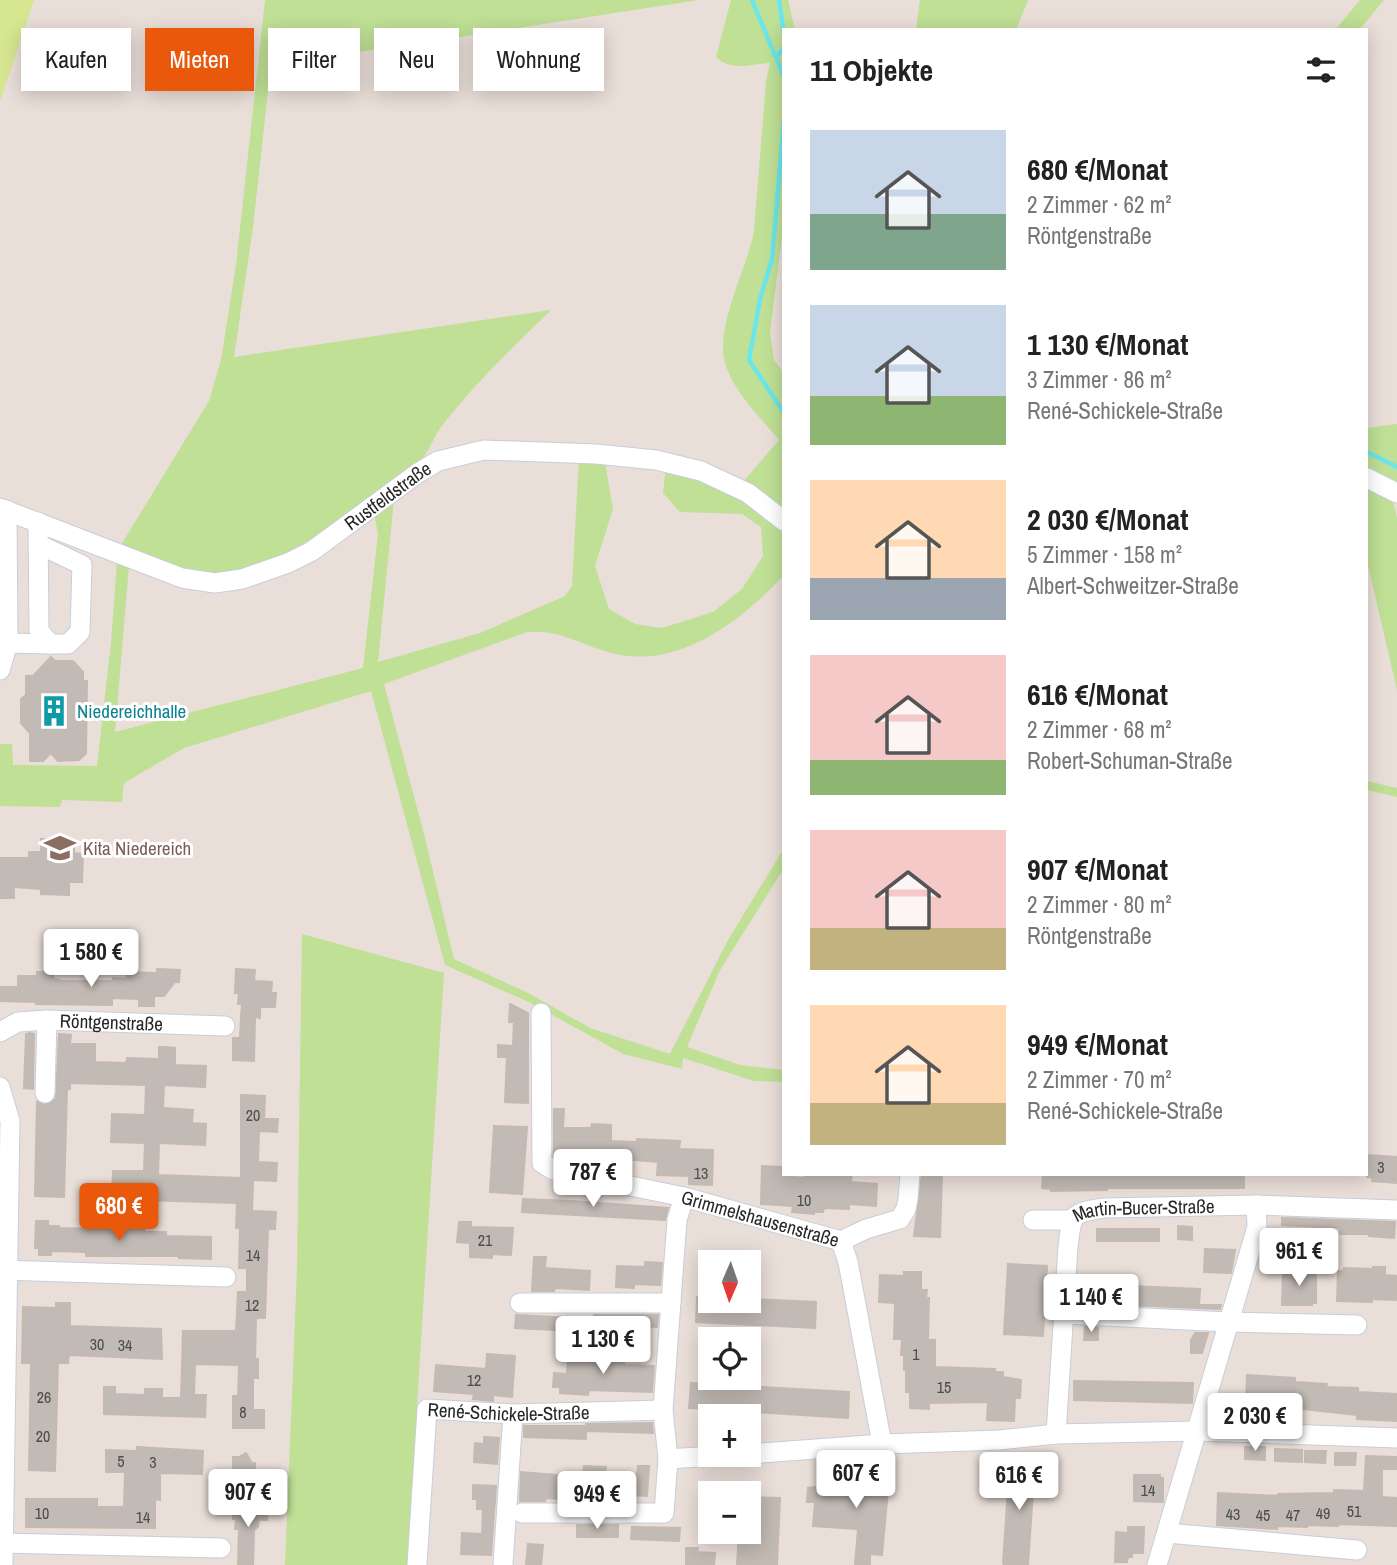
<!DOCTYPE html>
<html lang="de">
<head>
<meta charset="utf-8">
<style>
	:root { --surface:#fff; --page:#f2f2f2; --text:#222; --muted:#767676; --accent:#ea580c }
	body { margin:0; font-family:"Archivo Narrow",sans-serif; background:var(--page); color:var(--text); height:100vh; display:flex; flex-direction:column; font-size:26px; white-space:nowrap }
	* { box-sizing:border-box; margin:0 }
	p { font-size:23px; color:var(--muted) }
	.icon { flex:none; width:38px; height:38px; fill:none; stroke:currentColor; stroke-width:2; stroke-linecap:round; stroke-linejoin:round }
	.map { position:relative; flex:1; overflow:hidden }
	.drawer { position:absolute; left:782px; top:28px; width:586px; height:1148px; display:flex; flex-direction:column; background:var(--surface); border-radius:0px; box-shadow:0 4px 18px #0003 }
	.drawer>* { flex:none }
	.guide { position:absolute; left:21px; top:28px; width:656px; height:63px; display:flex; gap:14px }
	.needle { width:46px; rotate:182deg }
	.tools { position:absolute; left:698px; top:1250px; display:grid; gap:14px }
	.tools a { display:grid; place-items:center; width:63px; height:63px; border-radius:0px; background:var(--surface); box-shadow:0 4px 18px #0003; font-size:35px }
	.price { position:absolute; translate:-50% -60px; padding:0 16px; border-radius:7px; background:#fff; color:#222; font-size:23px; line-height:46px; filter:drop-shadow(0 2px 4px #0008) }
	.price::after { content:''; position:absolute; left:50%; top:42px; width:21px; height:16px; margin-left:-10px; background:inherit; clip-path:polygon(0 0,100% 0,50% 100%) }
	.price.on { background:var(--accent); color:#fff }
	ul { padding:0; list-style:none }
	li { display:flex; align-items:center; gap:21px; height:175px; padding:0 28px }
	li span { display:grid; place-items:center; flex:none; width:196px; height:140px; border-radius:0px; color:#555 }
	li>.icon { margin-inline-start:auto }
	span .icon { width:84px; height:84px; fill:#fffc; stroke-width:1 }
	li b { font-size:30px }
	h2 { display:flex; justify-content:space-between; align-items:center; height:84px; padding:0 28px; font-size:30px }
	.pill { padding:0 24px; border-radius:0px; background:var(--surface); box-shadow:0 4px 18px #0003; font-size:24px; line-height:63px }
	.pill.on { background:var(--accent); color:#fff }
	.map>svg:first-child { display:block }
	.green { fill:#bfe095 }
	.pitch { fill:#d6e790 }
	.lines { fill:none; stroke-linecap:round; stroke-linejoin:round }
	.stream { stroke:#6be6eb; stroke-width:4.5 }
	.building { fill:#c2bab4; stroke:#c4bab2; stroke-width:2 }
	.minor-casing { stroke:#c7ced9; stroke-width:21 }
	.minor { stroke:#fff; stroke-width:19 }
	.labels { text-anchor:middle; dominant-baseline:central; stroke-width:6; stroke-linejoin:round; paint-order:stroke }
	.number-label { font-size:16px; fill:#4e4c4a }
	.street-label { font-size:19px; fill:#272727; stroke:#fff }
	.culture-label { font-size:19px; fill:#0d838f; stroke:#fff; text-anchor:start }
	.education-label { font-size:19px; fill:#785e54; stroke:#fff; text-anchor:start }
</style>
</head>
<body>
<div class="map">
<svg width="1397" height="1565" viewBox="0 0 1397 1565">
	<rect width="100%" height="100%" fill="#eaded8"/>
	<path class="green" d="M265,0H699L408,45L271,64L253,227L234,357L551,310C513,347 473,385 441,427C433,438 429,452 419,463C411,471 399,478 390,485C348,517 259,580 206,575C176,572 148,557 121,545L209,401L221,360L236,265Z
		M731,0H788L795,30H784V222L770,332L774,360L784,373V514L743,482L779,440C761,418 735,393 726,366C713,329 747,270 754,231L766,81L770,63C751,64 732,72 716,57Z
		M920,0H1028L1016,30H916Z
		M1360,0H1384L1359,30H1335Z
		M1397,424V486L1367,472V428Z
		M579,458L605,462L613,509L595,566L609,609L635,624L662,628L713,612L742,589L763,556L761,527L742,514L680,512L663,493L666,466L716,480L775,521L784,531V575C744,618 684,666 621,655C586,649 565,629 527,632L384,684L424,834L454,959L530,994L590,1028L670,1054L728,940L784,848V868L720,970L687,1047L740,1065L784,1070V1082L754,1081L683,1058L682,1069L623,1054L531,1003L445,965L371,691L184,748L124,783L122,802L62,800L60,807L0,806V744H12L13,765L97,766L111,643L117,561L129,566L115,732L363,668L378,534L374,513L394,499L378,662L480,633L565,596L572,586Z
		M1367,484L1392,497L1397,518V690L1367,561Z
		M1367,781L1397,788V797L1367,790Z
		M302,934L444,973L407,1565H285L297,1271Z"/>
	<path class="pitch" d="M0,0H34L0,101Z"/>
	<g class="lines">
		<path class="stream" d="M752,0L784,77
			M779,0L784,35
			M776,57L784,48
			M784,120L772,259L760,299L749,360L784,413
			M1367,452L1397,467"/>
	</g>
	<path class="building" d="M51,657L55,661H73L83,672V681H87L86,753L79,760L58,761L51,753L43,761H30V733L21,723V699L26,695V676H33Z
		M41,839L71,840L70,848H74V853L83,854L82,882H69V895L41,894V889L14,887V898H0V858H29V852H41Z
		M157,969L180,970L179,982H175L164,996H154V1006H139V999L112,998V1005L36,1004V1002L0,1001V987H18V976H37V972H52L54,979L63,981H113V978L127,979V972L157,973Z
		M236,969L255,970L254,981L272,982L271,993H276L275,1007H260V1018L255,1017L254,1061L233,1060V1038H240L241,1017L242,1004H238L239,993H235Z
		M510,1004L528,1013V1103L505,1102L507,1057H498V1045L513,1046L514,1022H509Z
		M30,1033L34,1034L33,1089L24,1088L26,1034Z
		M59,1034L71,1035L70,1044H95V1062L126,1063L127,1058L159,1059V1047H166L175,1048V1065L206,1066L205,1087L164,1085L163,1108L193,1110L192,1123L206,1124L205,1145L159,1143L158,1175L241,1178V1095L265,1096L264,1119H278L277,1132L259,1131L258,1162L277,1163L276,1181L253,1180L252,1211L276,1212L275,1229H268L265,1318H256L255,1359H258V1378H253V1410H264V1428H233V1396H238L239,1365L195,1364L194,1395H206L205,1417L104,1414V1387H115V1394L145,1395V1389H162V1398H181L183,1331H236L238,1292H247V1268H239L240,1228H236L237,1203L112,1199L113,1171H144L145,1143L111,1142L112,1114L145,1115L146,1085L70,1083V1089H67L64,1197L35,1196L37,1102L45,1105L56,1099Z
		M554,1109H564L563,1128H591L592,1124L611,1125V1141L637,1142V1139L680,1141L679,1149L713,1150L712,1185L689,1184V1176L657,1175L658,1162L590,1156V1148H562V1159L558,1158L554,1156Z
		M494,1126L527,1127L522,1194L490,1192Z
		M1367,1155L1397,1157V1183L1372,1181L1373,1178L1367,1177Z
		M762,1166L781,1167V1176L804,1178V1174H852L851,1182L877,1184L876,1206L849,1204V1209L824,1208L823,1212H814V1214L792,1212L793,1206L761,1204Z
		M922,1174H942L940,1237L914,1236Z
		M1043,1174H1244V1188H1107V1190L1051,1191V1189L1042,1188Z
		M523,1199L572,1201L668,1208L665,1220L522,1212Z
		M1282,1218L1395,1222L1394,1238L1369,1236V1234H1340V1228L1282,1225Z
		M36,1221H48V1226H59V1228L144,1230V1232H166V1236L211,1237V1259L179,1258V1256H86V1252L51,1251V1255H39V1248H35Z
		M459,1222H471V1227L513,1228L511,1255L492,1254V1258L470,1257V1243L457,1242Z
		M1178,1226L1192,1227V1240L1178,1239Z
		M1097,1229H1159V1241H1097Z
		M1205,1249L1235,1250L1231,1273L1204,1272Z
		M534,1257H546L545,1268L590,1271L589,1290L555,1288L554,1291H532Z
		M645,1262L662,1263L660,1285L634,1284V1288L616,1287L617,1266L645,1267Z
		M1008,1264L1047,1266L1043,1336L1004,1334Z
		M1373,1267H1385V1275L1397,1276V1300L1372,1299V1302L1337,1301L1338,1271H1343L1344,1268L1373,1269Z
		M1304,1269L1316,1270V1303H1312V1305H1282L1283,1272H1304Z
		M904,1272H921V1290H927L926,1298H929L928,1340H935V1367L995,1369L994,1372H1003V1377L1021,1380L1020,1398H1015L1014,1421L987,1420L988,1402L929,1403V1409L910,1408V1392H906V1370H904V1355H901L902,1339H894L895,1303L879,1302L880,1275L904,1276Z
		M1081,1284L1200,1289L1199,1305H1221L1220,1309L1080,1303Z
		M697,1297H710V1300L749,1299L816,1302L815,1328L696,1322Z
		M56,1303H70V1326L161,1329L162,1359L69,1355L68,1363H58L55,1471L29,1470L31,1363H22L23,1307L56,1308Z
		M516,1315L594,1319L593,1332L515,1328Z
		M594,1315H658L657,1327L594,1323Z
		M1085,1327L1098,1328V1340H1084Z
		M1195,1333H1208L1202,1353H1191V1340Z
		M487,1354L515,1356L512,1397L493,1395V1401L473,1399L474,1394L434,1391L436,1365L486,1369Z
		M568,1356L624,1360V1365L654,1366L652,1392L589,1390L588,1395L560,1393V1387H553L554,1373L567,1374Z
		M1247,1375L1295,1378V1382L1327,1384L1326,1387L1358,1388V1392L1397,1394V1421L1357,1419V1415L1293,1408L1294,1404L1246,1402Z
		M1074,1381L1193,1383L1192,1403L1074,1400Z
		M691,1383L849,1392L848,1418L689,1408Z
		M652,1423L653,1433L586,1431V1439L524,1437V1426H586V1430V1424Z
		M484,1437L499,1438L497,1464L474,1462L475,1443L484,1444Z
		M137,1447L203,1451L202,1474L160,1473V1500L155,1499V1528L26,1527V1499H97V1507H124L125,1472H106V1450L137,1451Z
		M1245,1447H1265V1460L1245,1459Z
		M1275,1449L1302,1450V1462L1275,1461Z
		M1305,1451H1326L1325,1463L1305,1462Z
		M246,1453L252,1463H255V1478L233,1477V1457H239Z
		M1335,1453H1356L1355,1465H1335Z
		M1366,1456L1397,1457V1469H1382V1497L1397,1498V1526L1338,1524V1526L1308,1525L1307,1527L1277,1526V1529L1217,1525L1218,1493L1278,1496V1494L1334,1493V1490L1364,1491Z
		M1010,1459L1035,1461L1028,1565H1004L1003,1563Z
		M862,1465L890,1468L882,1555L870,1554V1565H855L858,1529L813,1526L815,1502H807L808,1488L816,1487L860,1490Z
		M584,1466L606,1467L605,1473L637,1475L638,1466H649L647,1496L616,1494V1498L581,1496V1501L546,1498L545,1501H520L521,1472L583,1477Z
		M1134,1475H1160V1478H1163V1502L1134,1501Z
		M473,1485L496,1486L491,1555L461,1554L462,1533L482,1534L483,1509H477V1499H473Z
		M749,1497L780,1498L777,1565H737L739,1531H749Z
		M236,1503L268,1507L267,1520H259L258,1527L254,1530L253,1565H238L239,1529H235L236,1519H233V1506H236Z
		M577,1525H618V1537H577Z
		M632,1527L680,1528L679,1541L631,1539Z
		M1128,1527H1144L1143,1553H1132V1557H1128L1127,1562H1115L1116,1532L1128,1533Z
		M528,1544L543,1545L541,1565H526Z
		M686,1548H698L697,1552L715,1553L714,1565H686Z"/>
	<g class="lines">
		<defs>
			<g id="minor">
				<path d="M1367,478L1397,493"/>
				<path id="s1" d="M0,508L182,578L215,583L242,579L288,563L312,551L418,473L438,461L484,450L596,454L656,460L701,471L748,493L784,521"/>
				<path d="M38,522L39,631L50,644H68L80,632L82,565L38,544"/>
				<path d="M8,643L50,644"/>
				<path d="M0,670L8,643L7,510"/>
				<path id="s2" d="M541,1013L542,1163L553,1170L684,1197L841,1241L848,1262L882,1444"/>
				<path id="s3" d="M0,1032L18,1022L47,1020L225,1026"/>
				<path d="M0,1087L10,1121L3,1565"/>
				<path d="M45,1093L47,1020"/>
				<path d="M1033,1220H1072"/>
				<path d="M841,1241L866,1229L900,1219L906,1209L908,1199L910,1174"/>
				<path d="M0,1270L226,1277"/>
				<path d="M520,1303H671"/>
				<path d="M1064,1314L1228,1322L1357,1325"/>
				<path id="s4" d="M1056,1434L1068,1247C1072,1214 1070,1213 1104,1208L1256,1205L1397,1210"/>
				<path d="M749,1454L882,1444L999,1440L1056,1434L1198,1431L1397,1438"/>
				<path d="M668,1459L745,1454"/>
				<path d="M522,1513H664L668,1459L663,1410L677,1220L684,1197"/>
				<path d="M1167,1533L1357,1550"/>
				<path d="M0,1543L221,1548"/>
				<path id="s5" d="M417,1565L427,1409L513,1414L663,1410"/>
				<path d="M503,1565L513,1414"/>
				<path d="M1157,1565L1257,1227L1256,1205"/>
			</g>
		</defs>
		<use href="#minor" class="minor-casing"/>
		<use href="#minor" class="minor"/>
	</g>
	<defs>
		<symbol id="building-bare" viewBox="-9 -9 18 18"><path d="M-4-6H4V6H1V3H-1V6H-4ZM-2.5-4.3h1.7v1.8h-1.7ZM.8-4.3h1.7v1.8H.8ZM-2.5-1h1.7V.8h-1.7ZM.8-1h1.7V.8H.8Z" fill="#0f9aa8" stroke="#fff" stroke-width="2.5" paint-order="stroke"/></symbol>
		<symbol id="school-bare" viewBox="-9 -9 18 18"><path d="M0-5L7-2L0 1L-7-2ZM-4 1L0 2.5L4 1V4Q0 6-4 4Z" fill="#8d6e63" stroke="#fff" stroke-width="2.5" paint-order="stroke"/></symbol>
	</defs>
	<g fill-rule="evenodd">
		<use href="#building-bare" x="32" y="689" width="44" height="44"/>
		<use href="#school-bare" x="38" y="826" width="44" height="44"/>
	</g>
	<g class="labels">
		<g class="number-label">
			<text x="253" y="1115">20</text>
			<text x="1381" y="1167">3</text>
			<text x="701" y="1173">13</text>
			<text x="804" y="1200">10</text>
			<text x="485" y="1240">21</text>
			<text x="253" y="1255">14</text>
			<text x="252" y="1305">12</text>
			<text x="97" y="1344">30</text>
			<text x="125" y="1345">34</text>
			<text x="916" y="1354">1</text>
			<text x="474" y="1380">12</text>
			<text x="944" y="1387">15</text>
			<text x="44" y="1397">26</text>
			<text x="243" y="1412">8</text>
			<text x="43" y="1436">20</text>
			<text x="121" y="1461">5</text>
			<text x="153" y="1462">3</text>
			<text x="1148" y="1490">14</text>
			<text x="1354" y="1511">51</text>
			<text x="42" y="1513">10</text>
			<text x="1323" y="1513">49</text>
			<text x="1233" y="1514">43</text>
			<text x="1263" y="1515">45</text>
			<text x="1293" y="1515">47</text>
			<text x="143" y="1517">14</text>
		</g>
		<g class="street-label">
			<text stroke="none"><textPath href="#s1" startOffset="425">Rustfeldstraße</textPath></text>
			<text stroke="none"><textPath href="#s3" startOffset="114">Röntgenstraße</textPath></text>
			<text stroke="none"><textPath href="#s4" startOffset="289">Martin-Bucer-Straße</textPath></text>
			<text stroke="none"><textPath href="#s2" startOffset="376">Grimmelshausenstraße</textPath></text>
			<text stroke="none"><textPath href="#s5" startOffset="238">René-Schickele-Straße</textPath></text>
		</g>
		<g class="culture-label">
			<text x="77" y="711">Niedereichhalle</text>
		</g>
		<g class="education-label">
			<text x="83" y="848">Kita Niedereich</text>
		</g>
	</g>
</svg>
<div class="tools">
<a><svg class="needle" viewBox="-14 -14 28 28"><path d="M0-13l5 13h-10z" fill="#e53935"/><path d="M0 13l5-13h-10z" fill="#767676"/></svg></a>
<a><svg class="icon" aria-label="locate" viewBox="0 0 24 24"><circle cx="12" cy="12" r="6"/><path d="M12 2v4M12 18v4M2 12h4M18 12h4"/></svg></a>
<a>+</a>
<a>−</a>
</div>
<b class="price" style="left:91px;top:989px">1 580 €</b>
<b class="price" style="left:593px;top:1209px">787 €</b>
<b class="price on" style="left:119px;top:1243px">680 €</b>
<b class="price" style="left:1299px;top:1288px">961 €</b>
<b class="price" style="left:1091px;top:1334px">1 140 €</b>
<b class="price" style="left:603px;top:1376px">1 130 €</b>
<b class="price" style="left:1255px;top:1453px">2 030 €</b>
<b class="price" style="left:856px;top:1510px">607 €</b>
<b class="price" style="left:1019px;top:1512px">616 €</b>
<b class="price" style="left:248px;top:1529px">907 €</b>
<b class="price" style="left:597px;top:1531px">949 €</b>
<div class="guide">
<a class="pill">Kaufen</a>
<a class="pill on">Mieten</a>
<a class="pill">Filter</a>
<a class="pill">Neu</a>
<a class="pill">Wohnung</a>
</div>
<section class="drawer">
<h2>11 Objekte<svg class="icon" aria-label="filters" viewBox="0 0 24 24"><path d="M4 7h16M4 17h16"/><circle cx="9" cy="7" r="2"/><circle cx="15" cy="17" r="2"/></svg></h2>
<ul>
<li><span style="background:linear-gradient(#c9d6e8 60%,#7fa58c 0)"><svg class="icon" aria-label="home" viewBox="0 0 24 24"><path d="M3 11l9-7 9 7M6 9v11h12V9"/></svg></span><div><b>680 €/Monat</b><p>2 Zimmer · 62 m²</p><p>Röntgenstraße</p></div></li>
<li><span style="background:linear-gradient(#c9d6e8 65%,#8fb573 0)"><svg class="icon" aria-label="home" viewBox="0 0 24 24"><path d="M3 11l9-7 9 7M6 9v11h12V9"/></svg></span><div><b>1 130 €/Monat</b><p>3 Zimmer · 86 m²</p><p>René-Schickele-Straße</p></div></li>
<li><span style="background:linear-gradient(#ffd9b3 70%,#9aa5b1 0)"><svg class="icon" aria-label="home" viewBox="0 0 24 24"><path d="M3 11l9-7 9 7M6 9v11h12V9"/></svg></span><div><b>2 030 €/Monat</b><p>5 Zimmer · 158 m²</p><p>Albert-Schweitzer-Straße</p></div></li>
<li><span style="background:linear-gradient(#f6c9c9 75%,#8fb573 0)"><svg class="icon" aria-label="home" viewBox="0 0 24 24"><path d="M3 11l9-7 9 7M6 9v11h12V9"/></svg></span><div><b>616 €/Monat</b><p>2 Zimmer · 68 m²</p><p>Robert-Schuman-Straße</p></div></li>
<li><span style="background:linear-gradient(#f6c9c9 70%,#c2b280 0)"><svg class="icon" aria-label="home" viewBox="0 0 24 24"><path d="M3 11l9-7 9 7M6 9v11h12V9"/></svg></span><div><b>907 €/Monat</b><p>2 Zimmer · 80 m²</p><p>Röntgenstraße</p></div></li>
<li><span style="background:linear-gradient(#ffd9b3 70%,#c2b280 0)"><svg class="icon" aria-label="home" viewBox="0 0 24 24"><path d="M3 11l9-7 9 7M6 9v11h12V9"/></svg></span><div><b>949 €/Monat</b><p>2 Zimmer · 70 m²</p><p>René-Schickele-Straße</p></div></li>
</ul>
</section>
</div>
</body>
</html>
